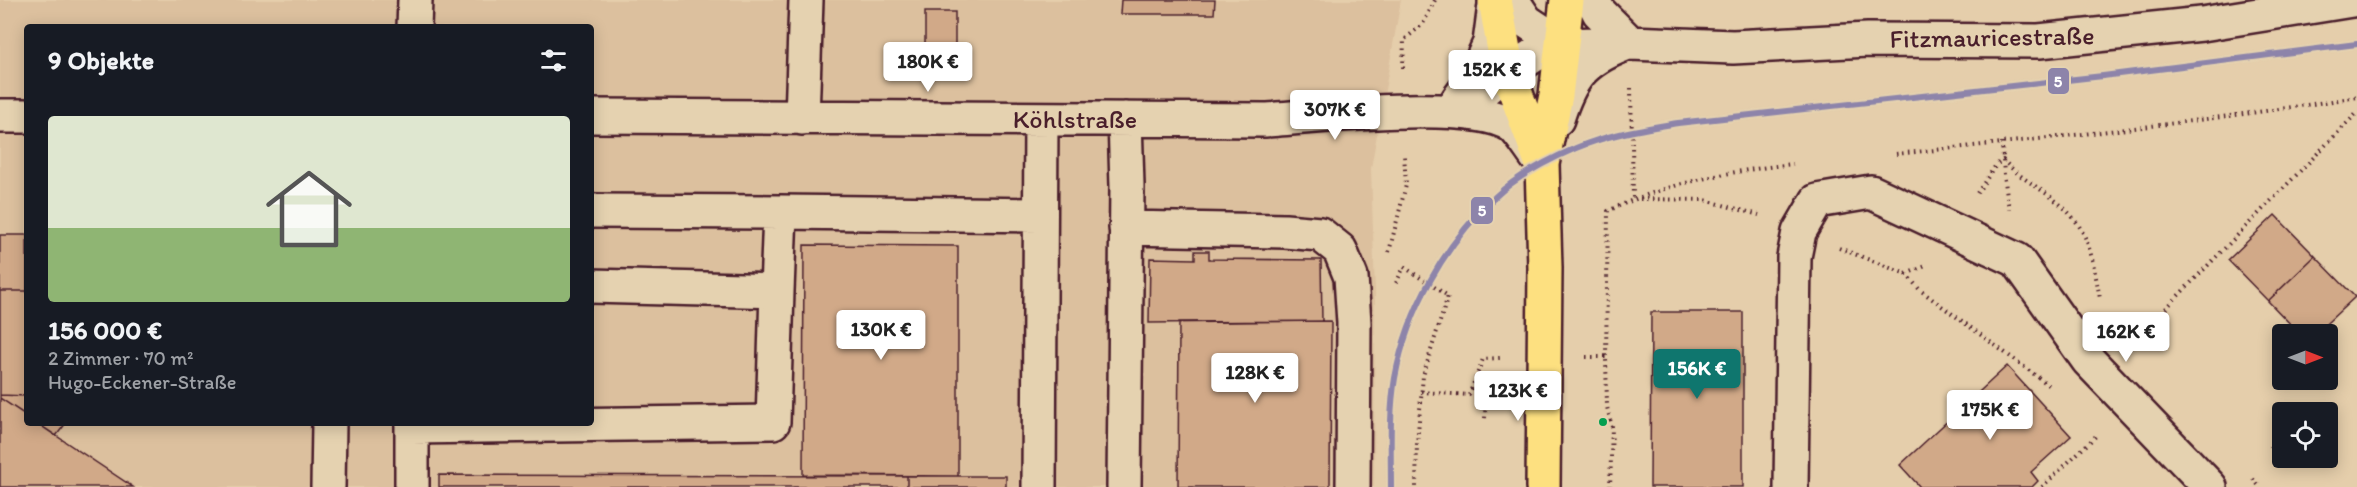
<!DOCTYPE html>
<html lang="de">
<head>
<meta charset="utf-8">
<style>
	:root { --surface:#171b24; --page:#242831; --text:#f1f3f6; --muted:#9ea1a6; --accent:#0f766e }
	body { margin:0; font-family:Itim,sans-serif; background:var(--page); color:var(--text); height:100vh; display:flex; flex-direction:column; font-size:22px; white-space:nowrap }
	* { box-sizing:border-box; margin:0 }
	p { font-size:20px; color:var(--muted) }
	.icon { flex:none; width:33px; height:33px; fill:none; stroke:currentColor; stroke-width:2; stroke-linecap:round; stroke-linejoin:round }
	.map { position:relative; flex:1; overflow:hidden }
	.sheet { position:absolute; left:24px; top:24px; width:570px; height:402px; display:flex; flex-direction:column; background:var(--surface); border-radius:6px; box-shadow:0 3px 15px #0003 }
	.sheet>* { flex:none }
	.needle { width:39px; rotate:90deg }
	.controls { position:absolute; left:2272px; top:324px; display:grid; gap:12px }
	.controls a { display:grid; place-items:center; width:66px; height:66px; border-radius:6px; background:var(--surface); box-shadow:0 3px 15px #0003; font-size:30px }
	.price { position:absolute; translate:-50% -51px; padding:0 14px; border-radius:6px; background:#fff; color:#222; font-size:20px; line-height:39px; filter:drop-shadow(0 2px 3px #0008) }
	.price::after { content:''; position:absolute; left:50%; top:36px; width:18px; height:14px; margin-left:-9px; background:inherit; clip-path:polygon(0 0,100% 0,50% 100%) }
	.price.selected { background:var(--accent); color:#fff }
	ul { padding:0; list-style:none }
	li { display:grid; align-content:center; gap:12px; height:318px; padding:0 24px }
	li span { display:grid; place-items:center; height:186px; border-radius:6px; color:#555 }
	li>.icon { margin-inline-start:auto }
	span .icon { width:108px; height:108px; fill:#fffc; stroke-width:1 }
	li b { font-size:26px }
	h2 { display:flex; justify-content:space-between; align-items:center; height:72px; padding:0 24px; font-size:26px }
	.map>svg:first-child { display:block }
	.built { fill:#dcc09e; fill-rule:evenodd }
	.building { fill:#d1a988; stroke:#4a1f2b; stroke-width:1.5 }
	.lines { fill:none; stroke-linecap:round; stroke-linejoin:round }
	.minor-casing { stroke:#4a1f2b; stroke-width:38 }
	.major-casing { stroke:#4a1f2b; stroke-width:38 }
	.path { stroke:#4a1f2b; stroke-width:4; stroke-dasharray:1.5 4.5; stroke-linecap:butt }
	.minor { stroke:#e5d2b0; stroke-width:33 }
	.major { stroke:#fde080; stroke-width:33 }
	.tram-1-casing { stroke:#e5d2b0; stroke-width:10 }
	.tram-1 { stroke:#8d84aa; stroke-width:6 }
	.bus-dot { fill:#049f4f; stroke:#e5d2b0; stroke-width:2 }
	.labels { text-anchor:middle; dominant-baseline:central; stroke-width:5; stroke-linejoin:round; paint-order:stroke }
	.street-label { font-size:26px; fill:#4a1f2b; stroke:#e5d2b0 }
	.line-badge { stroke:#e5d2b0; stroke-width:2 }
	.badge-label { font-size:16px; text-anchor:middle; font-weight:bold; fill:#fff }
</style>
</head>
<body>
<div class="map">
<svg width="2357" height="487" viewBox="0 0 2357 487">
	<rect width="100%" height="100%" fill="#e5ceab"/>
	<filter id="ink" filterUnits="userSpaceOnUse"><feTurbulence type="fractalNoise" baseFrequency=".0167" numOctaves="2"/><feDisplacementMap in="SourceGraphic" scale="12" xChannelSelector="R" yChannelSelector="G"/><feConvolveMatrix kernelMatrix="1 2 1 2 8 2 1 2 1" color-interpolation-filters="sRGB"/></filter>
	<g filter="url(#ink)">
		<path class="built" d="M0,0H1401L1371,168L1375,293L1374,487H0ZM27,27H591V423H27Z"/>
		<path class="building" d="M1121,0H1215L1214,14H1120Z
			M925,12H955V49H925Z
			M2275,215L2315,256L2268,301L2228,260Z
			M0,235H27V291H0Z
			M804,245L958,246V476L803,475Z
			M1195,251H1209V259L1321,260L1322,321L1149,323L1150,258L1195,259Z
			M2315,256L2355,297L2315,334H2300L2268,301Z
			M0,291H27V396L0,395Z
			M1651,312H1743V487H1650Z
			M1331,321L1330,487H1178L1179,322Z
			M2007,366L2071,436L2031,472L2038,481L2032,487H1920L1900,465Z
			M0,395L27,396V416L0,398Z
			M0,398L27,416V423H37L133,487H0Z
			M37,423H66L56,436Z
			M2283,434V458H2290L2286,462L2270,447Z
			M439,475L907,476V487H439Z
			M907,476H1006V487H907Z"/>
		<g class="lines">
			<defs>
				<path id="minor" d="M1512,0L1526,21L1562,45
					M1593,0L1599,12L1630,43
					M414,27L415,0
					M1458,100L1473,80L1490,43L1495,5
					M1450,111L1478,95L1491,84L1534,55L1562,45L1630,43L1733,47L1868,40L2039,41L2202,24L2352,0
					M0,116H27
					M591,116L1265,120C1315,117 1477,97 1514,127C1523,136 1531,150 1539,160
					M802,118L806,0
					M1557,119C1570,78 1582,61 1623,45
					M591,211L780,212
					M1126,228L1285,231L1320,234L1340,250L1351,277L1354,323L1353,487
					M591,286L777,291L780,212L1040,215
					M412,427L773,422L777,291
					M328,487L329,423
					M412,487V423
					M1039,487L1041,119
					M1124,487L1127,186L1125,119
					M1791,487L1794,257L1799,232L1817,201L1871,192L2017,260L2088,360L2210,487"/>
				<path id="major" d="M1495,0L1508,72L1542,164
					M1543,487L1545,268L1542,164L1556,95L1567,0"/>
			</defs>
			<use href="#minor" class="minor-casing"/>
			<use href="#major" class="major-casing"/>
			<path class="path" d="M1403,68L1404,40L1423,24L1435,0
				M1631,88L1633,199
				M2002,143L2004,175L2009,209
				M1896,154C2051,138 2204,122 2357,97
				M1977,193L1996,165L2003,160C2016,174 2031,183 2047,194C2090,225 2090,249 2100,298
				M1640,199L1705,200L1759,215
				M1839,248L1906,274L1926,266
				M1389,252L1406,185L1404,154
				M1906,274L1920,290L2050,386
				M1396,283L1404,267L1448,296L1423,376L1417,443L1416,487
				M2132,343L2357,113
				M1586,357H1606
				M1477,379L1486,386L1485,419
				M1421,392L1469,395L1483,359L1500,358
				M2253,479L2260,487
				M1610,487L1612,427L1607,407L1606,357L1608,211C1666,183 1731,171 1793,164
				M2042,487L2098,434"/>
			<use href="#minor" class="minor"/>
			<use href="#major" class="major"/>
			<defs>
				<path id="tram-1" d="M1391,487C1391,451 1389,414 1395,378C1407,311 1445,243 1495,197C1517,176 1548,160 1576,148C1609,134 1643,129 1678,123L2103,76L2357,44"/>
			</defs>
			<use href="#tram-1" class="tram-1-casing"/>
			<use href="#tram-1" class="tram-1"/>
		</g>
	</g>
	<circle class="bus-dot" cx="1603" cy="422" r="5"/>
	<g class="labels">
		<g class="street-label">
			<text transform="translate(1992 37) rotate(-1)">Fitzmauricestraße</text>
			<text x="1075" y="119">Köhlstraße</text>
		</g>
	</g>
	<g class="line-badge">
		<rect x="2047" y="67" width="23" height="28" rx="6" fill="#8d84aa"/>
		<rect x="1470" y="196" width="24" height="29" rx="6" fill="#8d84aa"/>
	</g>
	<g class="badge-label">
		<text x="2058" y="87">5</text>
		<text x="1482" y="216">5</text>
	</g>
</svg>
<div class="controls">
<a><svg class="needle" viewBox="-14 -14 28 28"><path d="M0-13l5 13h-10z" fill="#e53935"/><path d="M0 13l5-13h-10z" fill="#9ea1a6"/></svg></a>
<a><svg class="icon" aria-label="locate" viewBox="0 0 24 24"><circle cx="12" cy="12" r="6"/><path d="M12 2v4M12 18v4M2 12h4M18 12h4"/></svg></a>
</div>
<b class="price" style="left:928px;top:93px">180K €</b>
<b class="price" style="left:1492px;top:101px">152K €</b>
<b class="price" style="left:1335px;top:141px">307K €</b>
<b class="price" style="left:881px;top:361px">130K €</b>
<b class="price" style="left:2126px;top:363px">162K €</b>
<b class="price selected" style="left:1697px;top:400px">156K €</b>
<b class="price" style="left:1255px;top:404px">128K €</b>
<b class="price" style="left:1518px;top:422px">123K €</b>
<b class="price" style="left:1990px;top:441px">175K €</b>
<section class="sheet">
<h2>9 Objekte<svg class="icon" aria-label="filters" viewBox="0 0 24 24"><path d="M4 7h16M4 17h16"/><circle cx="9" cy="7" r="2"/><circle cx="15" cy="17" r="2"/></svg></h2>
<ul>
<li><span style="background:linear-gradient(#dfe7d0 60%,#8fb573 0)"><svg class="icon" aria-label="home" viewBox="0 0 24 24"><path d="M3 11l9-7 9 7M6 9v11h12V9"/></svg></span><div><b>156 000 €</b><p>2 Zimmer · 70 m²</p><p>Hugo-Eckener-Straße</p></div></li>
</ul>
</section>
</div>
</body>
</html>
